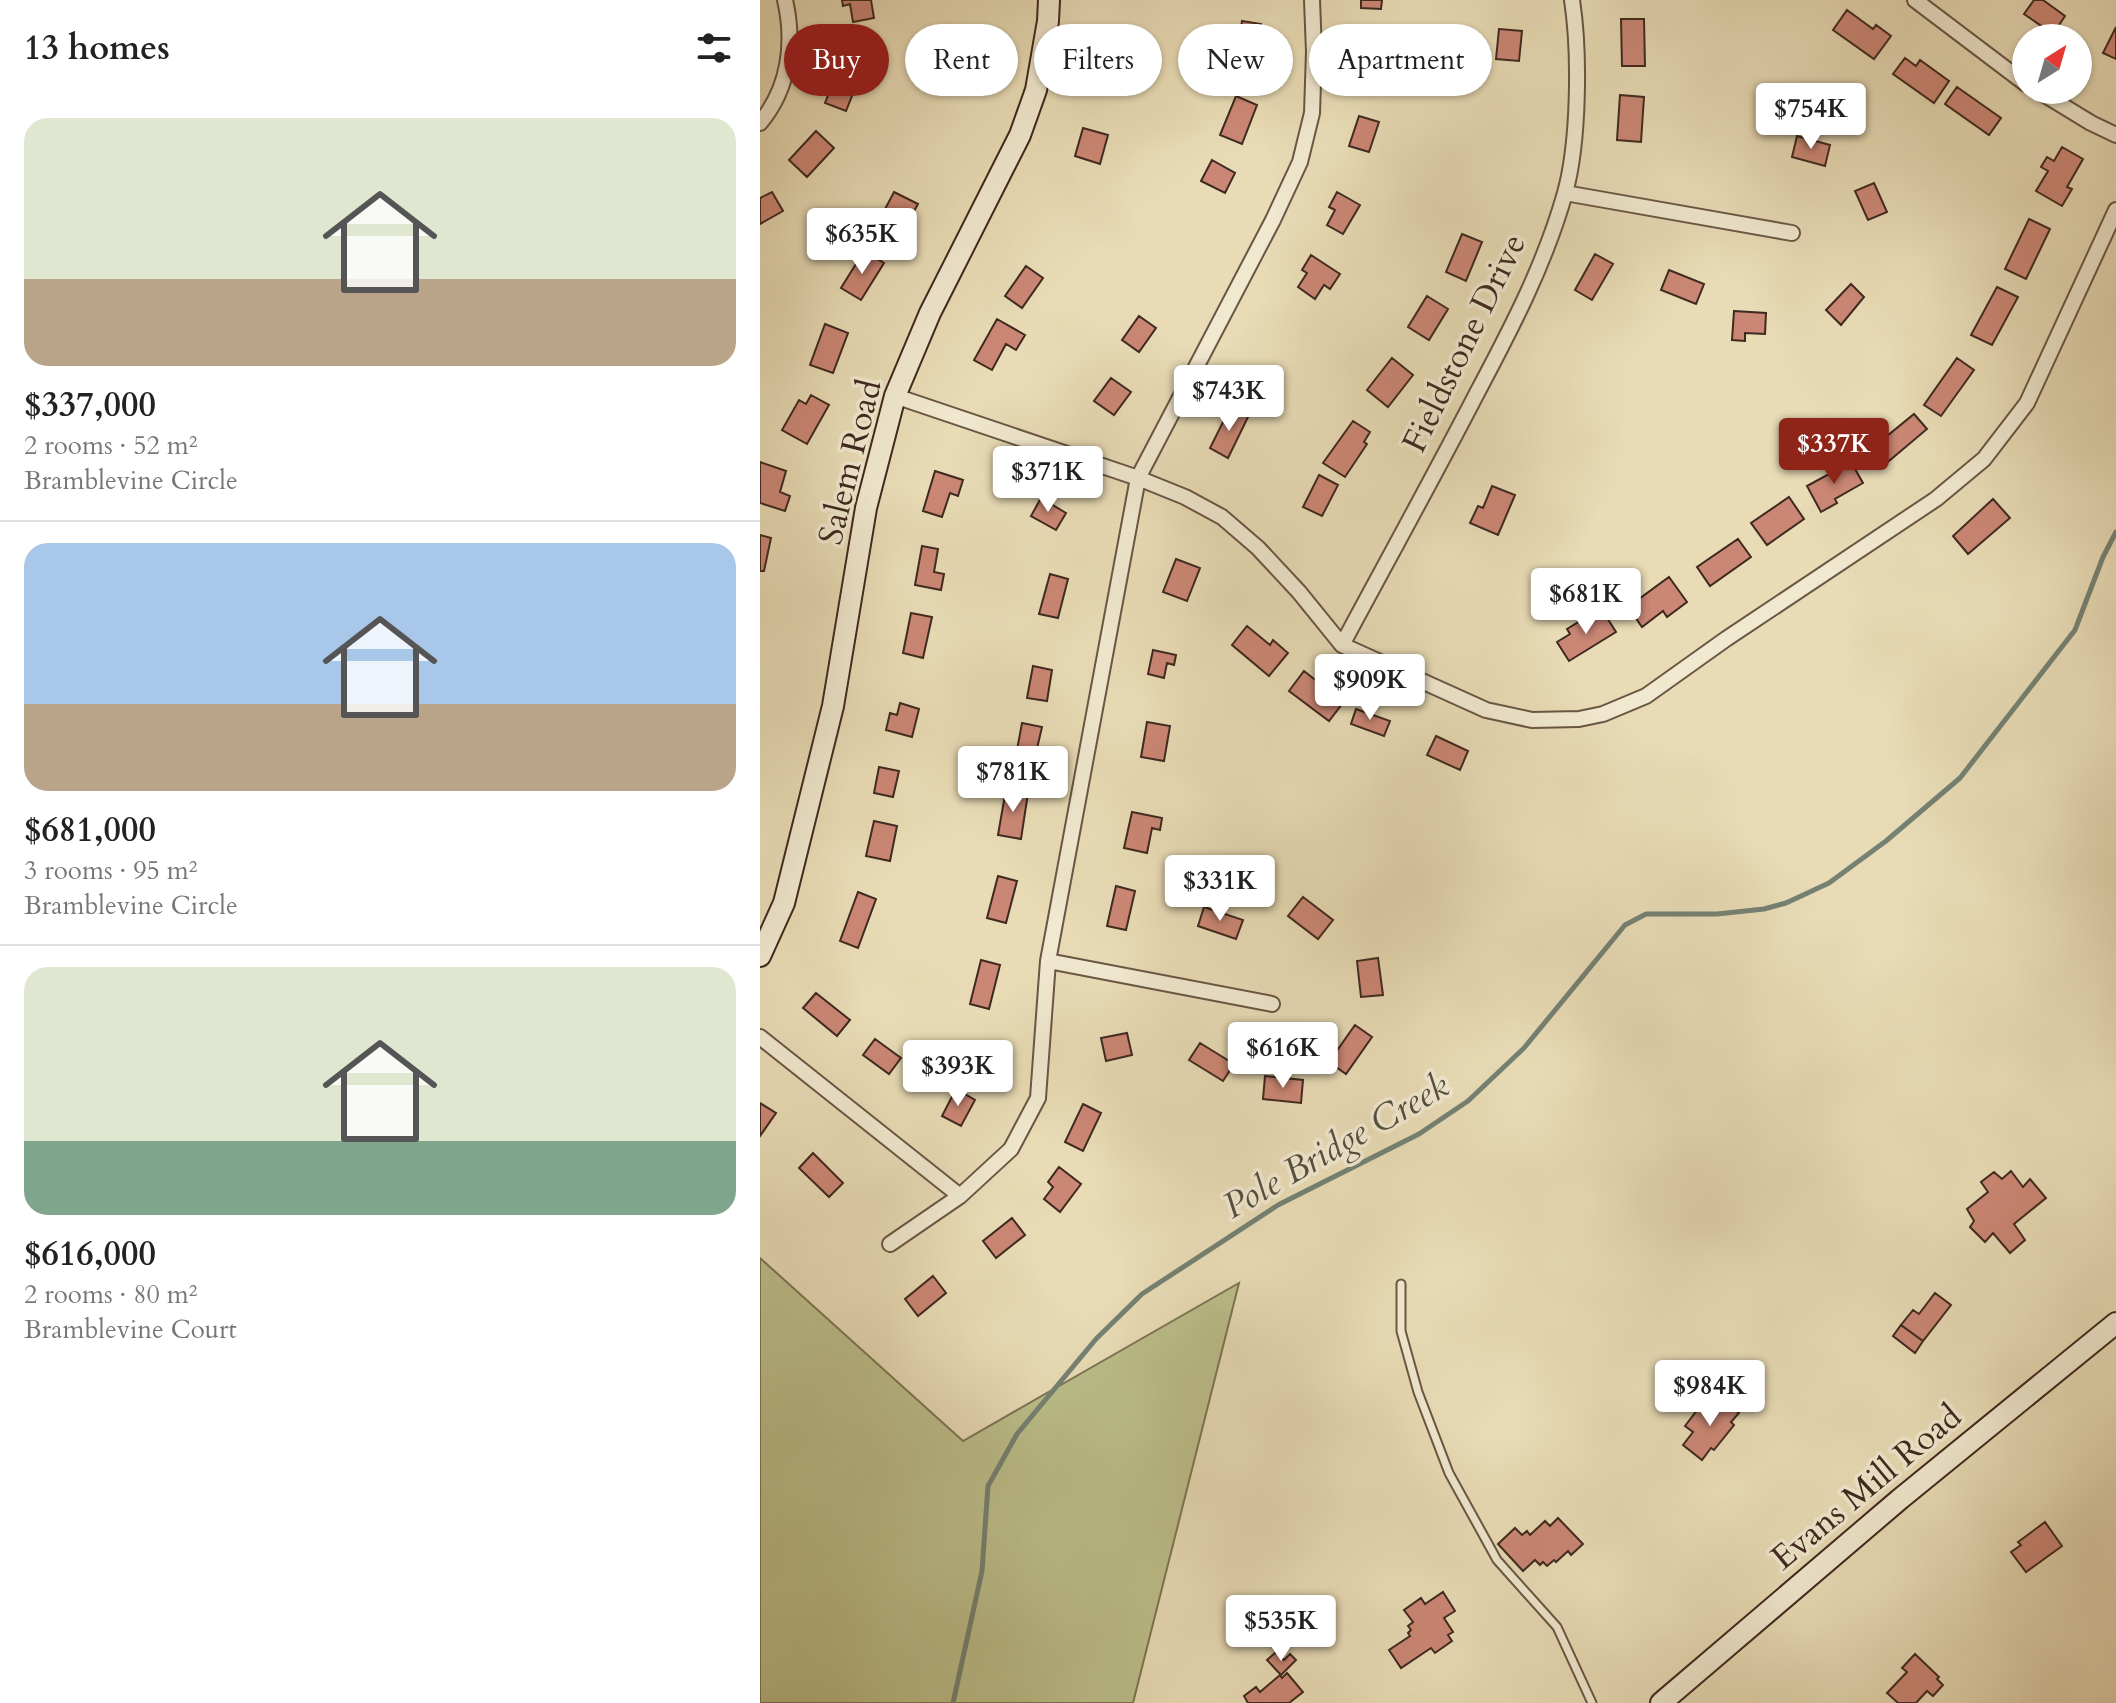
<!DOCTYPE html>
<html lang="en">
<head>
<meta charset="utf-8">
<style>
	:root { --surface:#fff; --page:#f2f2f2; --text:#222; --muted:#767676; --line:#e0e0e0; --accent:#8f2418 }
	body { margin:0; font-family:Cardo,serif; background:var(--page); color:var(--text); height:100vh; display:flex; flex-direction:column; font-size:30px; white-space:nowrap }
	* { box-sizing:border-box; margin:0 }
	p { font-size:26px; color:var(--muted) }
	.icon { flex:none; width:44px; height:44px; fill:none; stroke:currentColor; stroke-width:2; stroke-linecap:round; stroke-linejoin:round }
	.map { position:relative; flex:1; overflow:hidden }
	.sheet { display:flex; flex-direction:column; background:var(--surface); width:760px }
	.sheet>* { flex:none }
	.guide { position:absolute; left:24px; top:24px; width:760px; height:72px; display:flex; gap:16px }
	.needle { width:52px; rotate:37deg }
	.tools { position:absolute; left:1252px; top:24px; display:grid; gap:16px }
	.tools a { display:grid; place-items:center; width:80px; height:80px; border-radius:50%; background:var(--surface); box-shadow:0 2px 6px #0004; font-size:40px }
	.price { position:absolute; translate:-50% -68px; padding:0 18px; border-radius:8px; background:#fff; color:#222; font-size:26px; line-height:52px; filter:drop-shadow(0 2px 4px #0008) }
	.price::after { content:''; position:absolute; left:50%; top:48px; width:24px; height:18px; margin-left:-12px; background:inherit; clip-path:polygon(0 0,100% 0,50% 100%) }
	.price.on { background:var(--accent); color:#fff }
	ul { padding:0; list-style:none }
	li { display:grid; align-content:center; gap:16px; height:424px; padding:0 24px }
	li+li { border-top:2px solid var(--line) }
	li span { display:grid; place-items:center; height:248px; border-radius:24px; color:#555 }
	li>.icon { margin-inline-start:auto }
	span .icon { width:144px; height:144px; fill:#fffc; stroke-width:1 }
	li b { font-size:34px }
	h2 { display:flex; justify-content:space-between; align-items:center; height:96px; padding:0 24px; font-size:34px }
	.chip { padding:0 28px; border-radius:36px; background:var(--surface); box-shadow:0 2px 6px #0004; font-size:28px; line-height:72px }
	.chip.on { background:var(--accent); color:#fff }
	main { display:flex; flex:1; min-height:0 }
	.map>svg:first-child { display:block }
	.green { fill:#bbbe8a; stroke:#7d7454; stroke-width:2 }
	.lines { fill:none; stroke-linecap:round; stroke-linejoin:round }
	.stream { stroke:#748173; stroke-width:5 }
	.building { fill:#cb8775; stroke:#3f291f; stroke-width:2 }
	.lane-casing { stroke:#695644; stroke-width:11 }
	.street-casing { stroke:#695644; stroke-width:18 }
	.secondary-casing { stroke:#3f291f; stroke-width:24 }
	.lane { stroke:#f0e8cf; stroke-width:7 }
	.street { stroke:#f0e8cf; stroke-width:14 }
	.secondary { stroke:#f0e8cf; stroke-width:20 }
	.labels { text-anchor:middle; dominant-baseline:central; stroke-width:7; stroke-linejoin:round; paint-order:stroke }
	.street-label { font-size:34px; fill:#3f291f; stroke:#f0e8cf }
	.water-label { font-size:36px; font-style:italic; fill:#554e42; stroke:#f0e8cf }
</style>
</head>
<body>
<main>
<section class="sheet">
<h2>13 homes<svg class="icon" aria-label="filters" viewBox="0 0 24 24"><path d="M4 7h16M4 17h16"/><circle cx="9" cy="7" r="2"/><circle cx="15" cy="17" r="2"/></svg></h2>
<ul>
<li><span style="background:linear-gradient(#dfe7d0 65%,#b9a48a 0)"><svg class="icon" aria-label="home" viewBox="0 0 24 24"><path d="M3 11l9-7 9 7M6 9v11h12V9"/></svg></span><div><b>$337,000</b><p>2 rooms · 52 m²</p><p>Bramblevine Circle</p></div></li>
<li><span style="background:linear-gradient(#a9c7e8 65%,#b9a48a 0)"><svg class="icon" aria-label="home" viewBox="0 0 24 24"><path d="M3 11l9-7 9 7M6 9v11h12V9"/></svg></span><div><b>$681,000</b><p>3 rooms · 95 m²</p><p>Bramblevine Circle</p></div></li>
<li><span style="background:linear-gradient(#dfe7d0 70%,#7fa58c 0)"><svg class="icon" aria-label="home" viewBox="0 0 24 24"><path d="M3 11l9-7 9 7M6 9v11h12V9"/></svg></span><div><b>$616,000</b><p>2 rooms · 80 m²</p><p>Bramblevine Court</p></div></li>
</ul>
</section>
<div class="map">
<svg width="1356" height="1703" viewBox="0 0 1356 1703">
	<rect width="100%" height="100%" fill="#e8dbb5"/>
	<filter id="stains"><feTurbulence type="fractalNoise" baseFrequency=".0025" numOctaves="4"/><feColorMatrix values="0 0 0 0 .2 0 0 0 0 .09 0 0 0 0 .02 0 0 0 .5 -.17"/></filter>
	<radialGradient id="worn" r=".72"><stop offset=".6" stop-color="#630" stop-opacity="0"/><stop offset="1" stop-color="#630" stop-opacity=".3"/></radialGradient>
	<path class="green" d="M0,1258L203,1441L479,1283L373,1703H0Z"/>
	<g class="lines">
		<path class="stream" d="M193,1703L222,1571L228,1486L257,1434L336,1339L382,1294L518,1205L659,1134L708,1101L764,1048L865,925L886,914H957L1004,909L1026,903L1069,883L1126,841L1200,778L1315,630L1343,557L1356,532"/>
	</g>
	<path class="building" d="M82,0H111L114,18L93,22L90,4L83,6Z
		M601,0H622L621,9L601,8Z
		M1274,0H1283L1305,16L1293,34L1264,14Z
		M1087,10L1113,29L1116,25L1131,36L1114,59L1073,30Z
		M861,19H884L885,66H862Z
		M482,21L501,24L495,63L476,60Z
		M1356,27V59L1343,53Z
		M739,29L762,31L759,61L736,59Z
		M601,44H621L623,92H602Z
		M349,46L367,53L354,91L335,85Z
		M84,55L105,63L86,111L65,103Z
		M1145,58L1156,66L1160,60L1189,81L1174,103L1133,74Z
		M1197,87L1241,118L1229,135L1185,104Z
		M860,95L884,97L881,142L857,140Z
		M476,96L497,105L482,144L460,135Z
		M599,116L619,122L609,152L589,146Z
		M323,128L348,135L340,164L315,156Z
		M56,131L74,148L47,177L29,160Z
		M1037,136L1070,145L1065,166L1032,157Z
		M1302,147L1323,159L1307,187L1312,189L1302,206L1276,191L1288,171L1281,167L1287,157L1294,161Z
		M452,160L475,173L465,193L441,181Z
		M1114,183L1127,212L1108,220L1095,191Z
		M12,192L23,211L0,224V198Z
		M134,192L158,204L138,241L115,228Z
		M577,192L600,205L583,234L567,225L575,210L569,207Z
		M1269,219L1290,229L1266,279L1245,269Z
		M702,234L722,242L706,281L686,272Z
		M104,251L124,263L101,300L81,288Z
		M835,254L853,264L832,300L815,290Z
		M551,255L580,274L570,289L564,285L555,299L538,287L547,273L542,270Z
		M266,266L283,278L262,308L245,296Z
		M909,270L944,284L936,304L901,290Z
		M1091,284L1104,297L1081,325L1066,310Z
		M1237,287L1258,297L1232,345L1211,335Z
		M667,296L688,309L669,340L648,327Z
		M974,311L1006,313L1005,334L985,333V341L972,340Z
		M379,316L396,328L379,352L362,340Z
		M237,319L265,335L256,350L246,344L232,370L214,360Z
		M65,324L88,333L73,373L50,365Z
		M632,358L653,375L628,407L607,390Z
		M1197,358L1214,370L1181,416L1164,405Z
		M351,378L371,392L354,415L334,401Z
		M51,395L69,405L47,444L22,430L39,400L46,404Z
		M470,408L488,417L468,458L450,448Z
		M1154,414L1167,429L1123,466L1110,450Z
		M593,421L610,432L604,442L607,444L585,477L563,463Z
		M0,462L26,471L20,492L30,496L25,511L0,503Z
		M1091,462L1103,483L1075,499L1077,503L1061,512L1047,486Z
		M175,471L203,480L198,496L190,493L182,517L163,511Z
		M559,475L578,485L562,516L543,507Z
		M732,486L755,495L738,535L710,523L718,506L723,508Z
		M1029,497L1044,519L1007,545L991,523Z
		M281,498L306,513L296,530L271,516Z
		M1233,499L1250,518L1208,554L1193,536Z
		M0,535L11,538L4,571H0Z
		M978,539L991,557L950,586L937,567Z
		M162,546L178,549L174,572L184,574L181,590L155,585Z
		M416,559L440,568L427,601L403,592Z
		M290,574L308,579L298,618L279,614Z
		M909,577L927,602L907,617L903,611L882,627L868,607Z
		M151,613L172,617L163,658L143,653Z
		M844,613L856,632L809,661L797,642L810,634L807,629L825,618L828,623Z
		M487,626L510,645L513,640L528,653L509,676L472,645Z
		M393,650L416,655L414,665L407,663L404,678L388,674Z
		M273,666L292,670L287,701L267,698Z
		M544,671L568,690L571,687L586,699L569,721L529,691Z
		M140,703L159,709L152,737L126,730L130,713L137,715Z
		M596,709L630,721L624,736L591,724Z
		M387,722L410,726L404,761L381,757Z
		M262,723L282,727L272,770L254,766Z
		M676,736L708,751L700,770L667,755Z
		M119,767L139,771L133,797L114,793Z
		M246,789L268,793L261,839L238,835Z
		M372,812L402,818L400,830L392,828L387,853L364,848Z
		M114,821L137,826L130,861L106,856Z
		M238,876L257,881L246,923L227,918Z
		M356,886L375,891L366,930L347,926Z
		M98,892L116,899L98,948L80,941Z
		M543,897L573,920L558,939L528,916Z
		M444,907L483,920L476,939L438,926Z
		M618,958L623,995L601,997L597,961Z
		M221,960L240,965L229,1009L210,1004Z
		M56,993L90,1020L77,1036L43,1008Z
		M595,1025L612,1037L586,1074L569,1062Z
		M367,1033L372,1055L346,1061L341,1038Z
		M115,1039L141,1058L129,1074L103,1055Z
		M440,1043L474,1064L463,1081L429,1060Z
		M505,1076L543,1080L541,1103L503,1099Z
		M196,1089L215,1100L201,1126L182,1116Z
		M0,1103L16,1113L0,1136Z
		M323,1104L341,1113L323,1151L305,1142Z
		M53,1153L83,1183L69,1197L39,1168Z
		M299,1167L321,1184L300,1212L284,1199L293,1187L288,1182Z
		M1251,1171L1263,1187L1270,1179L1286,1198L1254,1224L1265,1240L1250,1253L1233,1233L1225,1242L1210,1227L1214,1221L1207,1209L1228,1192L1221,1182L1234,1172L1242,1179Z
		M252,1218L265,1235L236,1258L223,1241Z
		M173,1276L186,1293L158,1316L145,1299Z
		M1175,1293L1191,1305L1163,1341L1141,1325L1153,1310L1159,1314Z
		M1141,1325L1163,1341L1155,1353L1133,1336Z
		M960,1398L979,1413L971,1422L974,1425L954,1450L951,1448L942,1460L923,1445L933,1432L925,1426L938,1409L946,1415Z
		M798,1518L823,1544L811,1555L808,1551L796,1562L794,1560L787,1566L783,1562L780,1565L775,1560L763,1571L738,1544L755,1528L762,1535L767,1531L770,1535L785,1521L790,1526Z
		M1285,1522L1302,1546L1266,1572L1251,1552L1261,1545L1258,1542Z
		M683,1592L695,1611L684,1618L693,1632L688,1635L692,1641L675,1653L671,1648L641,1668L629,1650L650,1636L648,1633L651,1630L648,1626L653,1622L644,1610L661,1598L665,1604Z
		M516,1652L524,1660L530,1654L536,1660L521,1675L507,1660Z
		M1155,1654L1179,1677L1177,1679L1183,1685L1173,1696L1167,1691L1156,1703H1138L1127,1693L1147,1672L1142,1668Z
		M527,1673L543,1692L529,1703H488L484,1696L496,1687L500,1692L520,1675L522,1678Z"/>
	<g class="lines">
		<defs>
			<path id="lane" d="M641,1284V1331L658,1392L689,1473L737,1560L797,1627L832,1703"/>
			<path id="street" d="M1155,0L1266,84
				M1277,90L1331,123L1356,135
				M0,123C29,88 35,44 25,0
				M805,193L1032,233
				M135,396L378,478L425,497L462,517L498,548L539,592L582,645L726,710L772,720L819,719L843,714L886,696L966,639L1176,499L1224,459L1267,403L1356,210
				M582,645C627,561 673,478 717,393C751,329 785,264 805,193C819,142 820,53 812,0
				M288,961L512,1004
				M0,1037L200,1196
				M130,1244L200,1196L251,1149L278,1098L288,961L378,478L513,220L540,162L552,113L554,52L552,0"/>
			<path id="secondary" d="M0,956L24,903L73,706L106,508L135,396L170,313L260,135L276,90L288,21L289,0
				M901,1703L1140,1499L1356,1323"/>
		</defs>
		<use href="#lane" class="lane-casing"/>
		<use href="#street" class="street-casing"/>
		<use href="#secondary" class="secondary-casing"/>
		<use href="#lane" class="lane"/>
		<use href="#street" class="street"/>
		<use href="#secondary" class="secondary"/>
	</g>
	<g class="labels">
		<g class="street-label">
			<text transform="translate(704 343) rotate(-64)">Fieldstone Drive</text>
			<text transform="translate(90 462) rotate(-76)">Salem Road</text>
			<text transform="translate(1106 1487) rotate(-40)">Evans Mill Road</text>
		</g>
		<g class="water-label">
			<text transform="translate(576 1146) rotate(-30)">Pole Bridge Creek</text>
		</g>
	</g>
	<rect width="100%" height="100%" filter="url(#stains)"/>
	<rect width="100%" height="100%" fill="url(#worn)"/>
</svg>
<div class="tools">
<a><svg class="needle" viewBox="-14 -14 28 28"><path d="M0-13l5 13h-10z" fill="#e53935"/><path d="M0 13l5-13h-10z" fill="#767676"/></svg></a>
</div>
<b class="price" style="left:1051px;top:151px">$754K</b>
<b class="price" style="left:102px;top:276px">$635K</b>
<b class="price" style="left:469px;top:433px">$743K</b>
<b class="price on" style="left:1074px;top:486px">$337K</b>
<b class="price" style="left:288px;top:514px">$371K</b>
<b class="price" style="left:826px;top:636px">$681K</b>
<b class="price" style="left:610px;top:722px">$909K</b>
<b class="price" style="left:253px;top:814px">$781K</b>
<b class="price" style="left:460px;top:923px">$331K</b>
<b class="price" style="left:523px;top:1090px">$616K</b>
<b class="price" style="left:198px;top:1108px">$393K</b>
<b class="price" style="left:950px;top:1428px">$984K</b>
<b class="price" style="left:521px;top:1663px">$535K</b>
<div class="guide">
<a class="chip on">Buy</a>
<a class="chip">Rent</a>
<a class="chip">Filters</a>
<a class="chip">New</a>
<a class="chip">Apartment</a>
</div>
</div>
</main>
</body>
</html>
